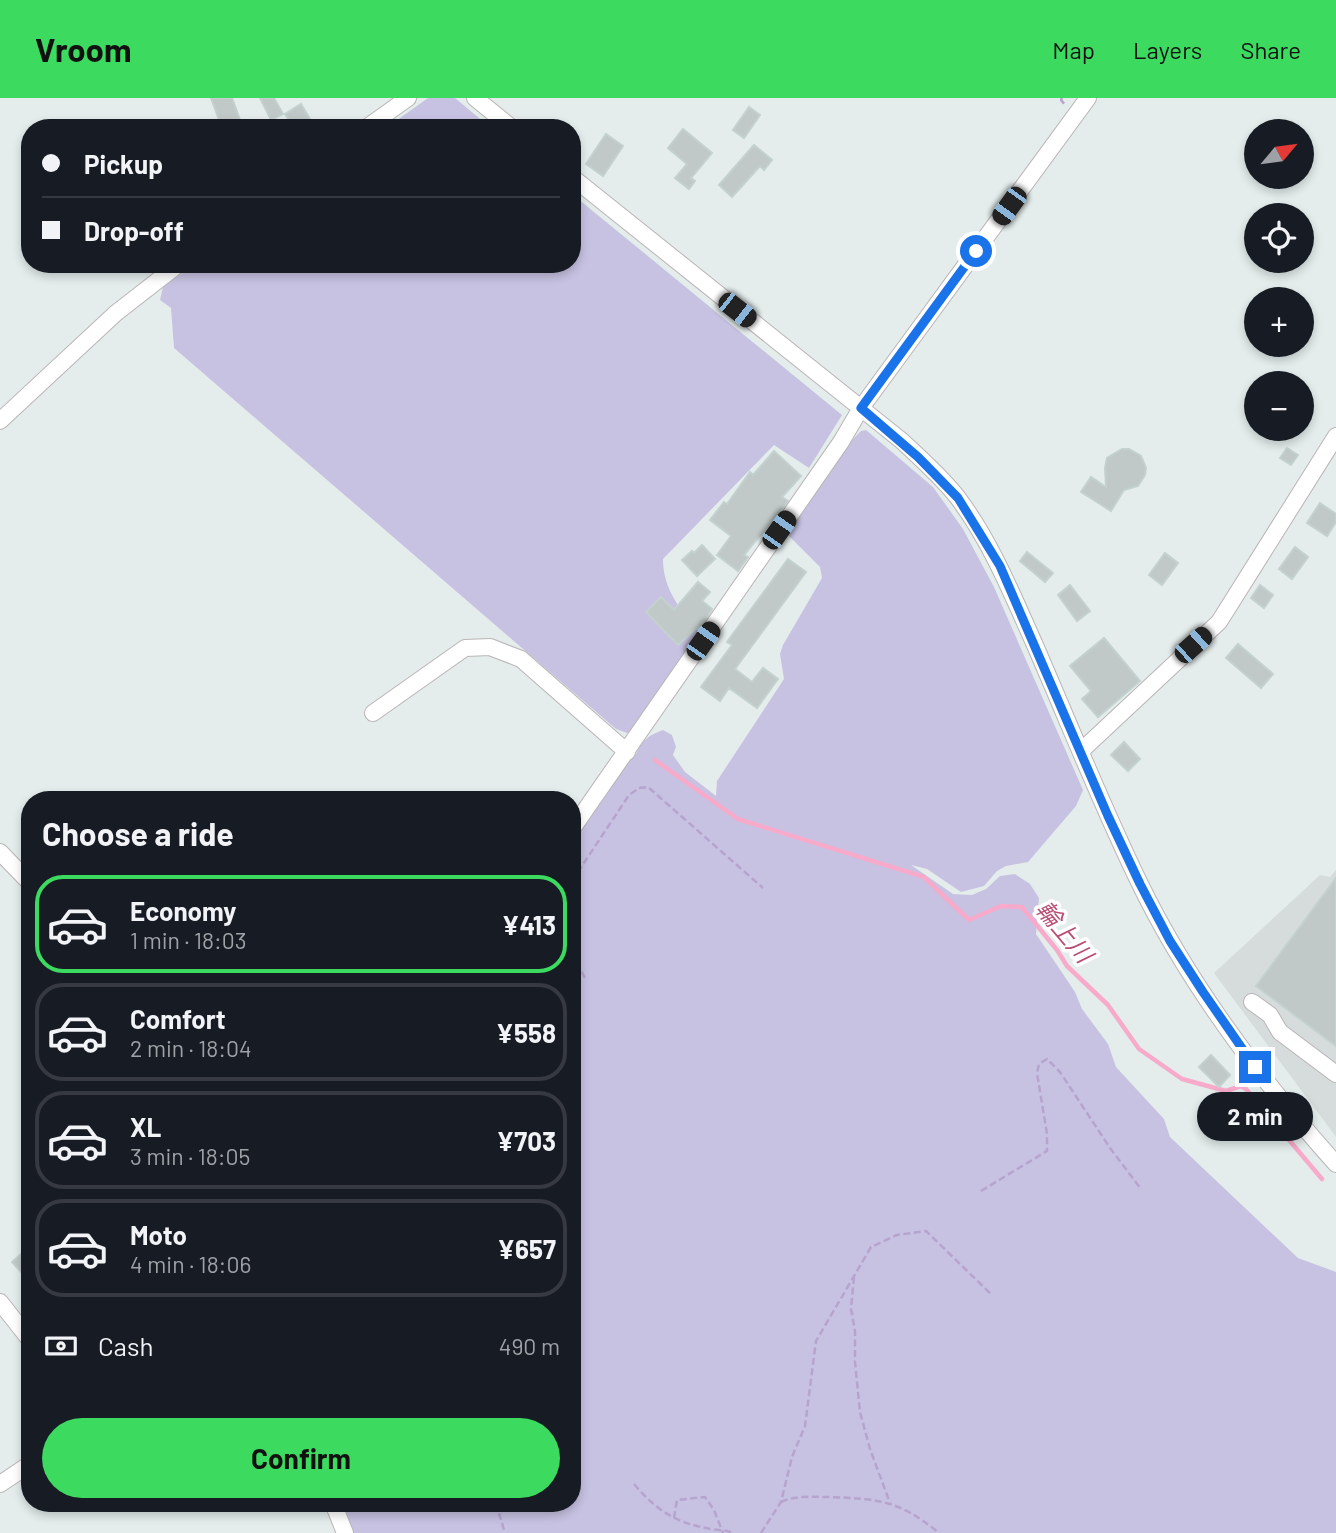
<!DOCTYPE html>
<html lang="en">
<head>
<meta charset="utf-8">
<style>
  body { margin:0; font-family:Barlow,"Noto Sans JP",sans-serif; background:#20242c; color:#f1f3f6; height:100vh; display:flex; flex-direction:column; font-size:26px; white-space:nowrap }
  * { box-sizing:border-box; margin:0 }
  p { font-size:23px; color:#9ea1a6 }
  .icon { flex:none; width:38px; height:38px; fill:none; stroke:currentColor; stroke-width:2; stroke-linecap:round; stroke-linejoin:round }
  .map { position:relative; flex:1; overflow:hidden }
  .sheet { position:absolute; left:21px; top:693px; width:560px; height:721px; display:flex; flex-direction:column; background:#171b24; border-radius:28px; box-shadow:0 4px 10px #0003 }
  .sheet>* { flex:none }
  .top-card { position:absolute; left:21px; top:21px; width:560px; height:154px; border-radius:28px; box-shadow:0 4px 10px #0003; display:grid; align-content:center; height:154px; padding:0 21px; background:#171b24 }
  .needle { width:46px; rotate:61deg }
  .buttons { position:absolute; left:1244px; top:21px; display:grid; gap:14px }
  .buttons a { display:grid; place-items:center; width:70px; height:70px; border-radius:50%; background:#171b24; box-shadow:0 4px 10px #0003; font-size:35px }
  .end { position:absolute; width:32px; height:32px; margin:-16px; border:9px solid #1a73e8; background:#fff; box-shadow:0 0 0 4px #fff }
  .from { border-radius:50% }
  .bubble { position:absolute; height:49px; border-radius:24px; background:#171b24; box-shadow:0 4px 10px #0003; font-size:23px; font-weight:700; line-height:49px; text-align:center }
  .car { position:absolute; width:21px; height:42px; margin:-21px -10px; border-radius:9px; box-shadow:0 0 5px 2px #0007; background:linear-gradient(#222 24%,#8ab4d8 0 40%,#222 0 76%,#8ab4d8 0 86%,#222 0) }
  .top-card b { display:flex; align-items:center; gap:24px; height:66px; font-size:26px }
  .top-card b+b { border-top:2px solid #363941 }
  .top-card i { width:18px; height:18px; background:#f1f3f6 }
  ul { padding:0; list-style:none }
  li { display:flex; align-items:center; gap:21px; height:98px; margin:0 14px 10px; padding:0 7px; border:4px solid #363941; border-radius:28px }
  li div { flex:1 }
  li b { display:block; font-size:26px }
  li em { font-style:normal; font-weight:700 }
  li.current { border-color:#3dda60 }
  li>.icon { width:63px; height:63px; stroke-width:1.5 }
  h2 { padding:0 21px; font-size:32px; line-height:84px }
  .pay { display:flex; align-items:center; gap:18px; height:77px; padding:0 21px; font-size:26px }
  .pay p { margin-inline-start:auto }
  .button { display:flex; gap:14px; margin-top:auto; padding:14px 21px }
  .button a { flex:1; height:80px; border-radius:42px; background:#3dda60; color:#111; font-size:28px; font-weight:700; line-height:80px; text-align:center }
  header { display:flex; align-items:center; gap:42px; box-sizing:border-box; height:98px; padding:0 35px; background:#3dda60; color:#111 }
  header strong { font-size:33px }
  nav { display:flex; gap:38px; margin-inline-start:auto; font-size:24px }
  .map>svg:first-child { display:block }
  .industrial { fill:#d6dcdb }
  .green { fill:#c7c2e2 }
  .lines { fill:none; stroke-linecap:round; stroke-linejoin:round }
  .stream { stroke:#f7aaca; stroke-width:4.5 }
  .building { fill:#c0c9c7; stroke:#c3d1cf; stroke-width:2 }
  .minor-casing { stroke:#bab4b5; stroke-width:18 }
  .path { stroke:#b6a4ce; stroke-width:2.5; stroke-dasharray:7 3.5; stroke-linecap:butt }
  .minor { stroke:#fff; stroke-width:16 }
  .route { stroke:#1a73e8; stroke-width:9 }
  .labels { text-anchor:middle; stroke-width:7; stroke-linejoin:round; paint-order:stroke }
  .water-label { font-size:24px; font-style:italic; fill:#b84e73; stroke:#fff }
</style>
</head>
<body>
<header>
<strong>Vroom</strong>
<nav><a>Map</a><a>Layers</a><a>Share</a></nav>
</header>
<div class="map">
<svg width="1336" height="1435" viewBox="0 0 1336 1435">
  <rect width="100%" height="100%" fill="#e4edec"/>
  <path class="industrial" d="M 1336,772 L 1336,1039 L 1214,875 L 1320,777 L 1330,779 Z"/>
  <path class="green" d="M 428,0 L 455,0 L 491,30 L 386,30 Z
    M 572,96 L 842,317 L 809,370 L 774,347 L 663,461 C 663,493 682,513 701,537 L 635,631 L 627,635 L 616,631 L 174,250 L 171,210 L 160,202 L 163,189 L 195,166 L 572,166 Z
    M 866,332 L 933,389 L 963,431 L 994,489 L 1083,692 L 1076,708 L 1028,764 L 1006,768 L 997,773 L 984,788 L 961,794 L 927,771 L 911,767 L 953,796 L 972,797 L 986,791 L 1000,778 L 1015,776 L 1030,786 L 1039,800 L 1036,836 L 1075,894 L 1082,911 L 1108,946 L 1116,969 L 1164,1021 L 1170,1039 L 1298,1160 L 1336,1174 L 1336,1435 L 352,1435 L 339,1405 L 572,1405 L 572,742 L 633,654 L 636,656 C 642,642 649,637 663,632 L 672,637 L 676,649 L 673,657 L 685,674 L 716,698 L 717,683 L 784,581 L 780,556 L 783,547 L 822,480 L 820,469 L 787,436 L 853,341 L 861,333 Z"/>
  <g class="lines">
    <path class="stream" d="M 655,662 L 738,721 L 924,779 L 969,822 L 1001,808 L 1022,809 L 1057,852 L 1067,868 L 1108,907 L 1139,951 L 1182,981 L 1226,993 L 1241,988 L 1246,991 L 1322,1081"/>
  </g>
  <path class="building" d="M 211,0 L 232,0 L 243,30 L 222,30 Z
    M 260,0 L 274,0 L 283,16 L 271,22 Z
    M 301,6 L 310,21 L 294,30 L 285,16 Z
    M 749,9 L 760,17 L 744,40 L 733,32 Z
    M 683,31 L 712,55 L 691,80 L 695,83 L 689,91 L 675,80 L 687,66 L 668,50 Z
    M 606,36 L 623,48 L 603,78 L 586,66 Z
    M 754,47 L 772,62 L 764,72 L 760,68 L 732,99 L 719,87 Z
    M 1287,350 L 1298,357 L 1291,367 L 1280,360 Z
    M 1122,351 L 1129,351 L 1141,358 L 1146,370 L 1145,377 L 1138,388 L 1124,392 L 1111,413 L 1081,394 L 1091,379 L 1106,389 L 1105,370 L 1107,360 Z
    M 774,353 L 801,378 L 782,399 L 788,403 L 744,457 L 748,459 L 738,473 L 717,457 L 731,438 L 710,422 L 724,404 L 727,406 L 750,374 L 753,377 Z
    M 1320,405 L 1336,416 L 1336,424 L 1327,438 L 1307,425 Z
    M 702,447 L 715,461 L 697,478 L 682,462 L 692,453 L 694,455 Z
    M 1295,449 L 1308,459 L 1292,481 L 1279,471 Z
    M 1027,454 L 1053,475 L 1045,484 L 1020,463 Z
    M 1165,455 L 1178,465 L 1162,487 L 1149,477 Z
    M 788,461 L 806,474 L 735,571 L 752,584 L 763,570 L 778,581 L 757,610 L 729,590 L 720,603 L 701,589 L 732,547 L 727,544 Z
    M 698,484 L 710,494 L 702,503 L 712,511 L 705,522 L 678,547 L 646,514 L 661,499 L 674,512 Z
    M 1070,487 L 1090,513 L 1077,523 L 1058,497 Z
    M 1260,487 L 1273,497 L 1264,510 L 1251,500 Z
    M 1104,540 L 1140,583 L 1098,619 L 1082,601 L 1091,593 L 1070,568 Z
    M 1238,546 L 1273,576 L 1261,590 L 1226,560 Z
    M 1124,644 L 1140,661 L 1128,673 L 1111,657 Z
    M 1336,780 L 1336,948 L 1256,888 Z
    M 1211,957 L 1230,977 L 1219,989 L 1199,969 Z
    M 30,1148 L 30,1184 L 12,1164 Z"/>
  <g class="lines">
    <defs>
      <path id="minor" d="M 475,0 L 512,30
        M 366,30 L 408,0
        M 572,79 L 902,343 C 921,361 942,379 958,400 C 991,444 1012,496 1034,545 C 1069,625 1101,706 1139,784 C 1189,887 1260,981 1336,1066
        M 0,323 L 116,215 L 179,166
        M 373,615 L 465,550 L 490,549 L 521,561 L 627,654
        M 1081,653 L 1219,524 L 1336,338
        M 572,731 L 841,344 L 861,310 L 1088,0
        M 0,754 L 30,785
        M 1252,904 L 1270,917 L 1280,934 L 1336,976
        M 0,1204 L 30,1242
        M 0,1386 L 30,1366
        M 333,1405 L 345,1435"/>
    </defs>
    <use href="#minor" class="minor-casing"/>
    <path class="path" d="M 1062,0 L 1061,2 L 1066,8
      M 572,783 L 629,697 L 639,690 L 648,689 L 763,790
      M 572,855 L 585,880
      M 981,1093 L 1047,1053 L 1047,1036 L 1037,975 L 1039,966 L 1047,961 L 1060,974 L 1110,1050 L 1141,1091
      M 854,1179 L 851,1211 L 855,1233 L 855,1264 L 860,1314 L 870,1351 L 890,1405
      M 634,1386 C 657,1413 676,1425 711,1431 C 719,1433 725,1431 733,1435
      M 781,1404 C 796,1397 813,1399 829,1399 C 879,1401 899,1402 939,1435
      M 496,1405 L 505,1435
      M 674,1420 L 677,1402 L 705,1399 L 714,1412 L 723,1435
      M 761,1435 L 781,1404 L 792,1359 L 805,1328 L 816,1243 L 871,1149 L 897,1137 L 926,1133 L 992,1197"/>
    <use href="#minor" class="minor"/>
  </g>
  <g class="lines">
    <path class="route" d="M 976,153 L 861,310 L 918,359 L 958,400 L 1000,468 L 1108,718 L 1140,786 L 1170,843 L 1203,894 L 1255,969"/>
  </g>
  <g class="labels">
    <g class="water-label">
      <text transform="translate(1064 834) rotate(50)" y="8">輪上川</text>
    </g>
  </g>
</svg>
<div class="buttons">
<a><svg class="needle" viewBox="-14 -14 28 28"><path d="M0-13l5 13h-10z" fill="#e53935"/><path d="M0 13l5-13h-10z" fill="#9ea1a6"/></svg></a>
<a><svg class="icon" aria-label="locate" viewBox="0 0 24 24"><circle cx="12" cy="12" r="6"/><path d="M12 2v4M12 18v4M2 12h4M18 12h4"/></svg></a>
<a>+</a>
<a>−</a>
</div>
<i class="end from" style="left:976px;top:153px"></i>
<i class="end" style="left:1255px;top:969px"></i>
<div class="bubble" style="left:1197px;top:994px;width:116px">2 min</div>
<i class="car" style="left:1009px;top:108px;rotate:216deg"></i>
<i class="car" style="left:737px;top:212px;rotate:128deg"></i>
<i class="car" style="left:779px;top:432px;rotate:35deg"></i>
<i class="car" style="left:703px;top:543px;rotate:35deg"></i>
<i class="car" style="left:1193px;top:547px;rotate:48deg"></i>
<div class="top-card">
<b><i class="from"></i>Pickup</b>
<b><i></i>Drop-off</b>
</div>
<section class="sheet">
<h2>Choose a ride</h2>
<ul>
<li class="current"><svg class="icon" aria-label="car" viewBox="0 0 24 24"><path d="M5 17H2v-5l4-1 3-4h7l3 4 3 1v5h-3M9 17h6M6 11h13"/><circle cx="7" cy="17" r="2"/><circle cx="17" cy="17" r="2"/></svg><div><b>Economy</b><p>1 min · 18:03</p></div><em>¥413</em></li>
<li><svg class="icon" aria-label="car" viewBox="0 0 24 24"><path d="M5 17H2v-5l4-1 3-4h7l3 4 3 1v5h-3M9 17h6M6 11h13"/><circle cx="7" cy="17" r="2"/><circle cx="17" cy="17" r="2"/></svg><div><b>Comfort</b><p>2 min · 18:04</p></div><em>¥558</em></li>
<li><svg class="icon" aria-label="car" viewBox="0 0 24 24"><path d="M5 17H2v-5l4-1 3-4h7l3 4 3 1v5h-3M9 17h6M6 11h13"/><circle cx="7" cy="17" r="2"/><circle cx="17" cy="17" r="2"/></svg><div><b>XL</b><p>3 min · 18:05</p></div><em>¥703</em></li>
<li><svg class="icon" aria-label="car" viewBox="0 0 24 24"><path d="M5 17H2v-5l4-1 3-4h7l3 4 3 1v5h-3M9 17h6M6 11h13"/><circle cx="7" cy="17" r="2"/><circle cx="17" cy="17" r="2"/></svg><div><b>Moto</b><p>4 min · 18:06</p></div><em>¥657</em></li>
</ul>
<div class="pay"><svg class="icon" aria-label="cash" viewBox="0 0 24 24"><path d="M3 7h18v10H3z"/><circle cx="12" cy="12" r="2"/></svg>Cash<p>490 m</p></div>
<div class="button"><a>Confirm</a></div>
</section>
</div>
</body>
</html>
